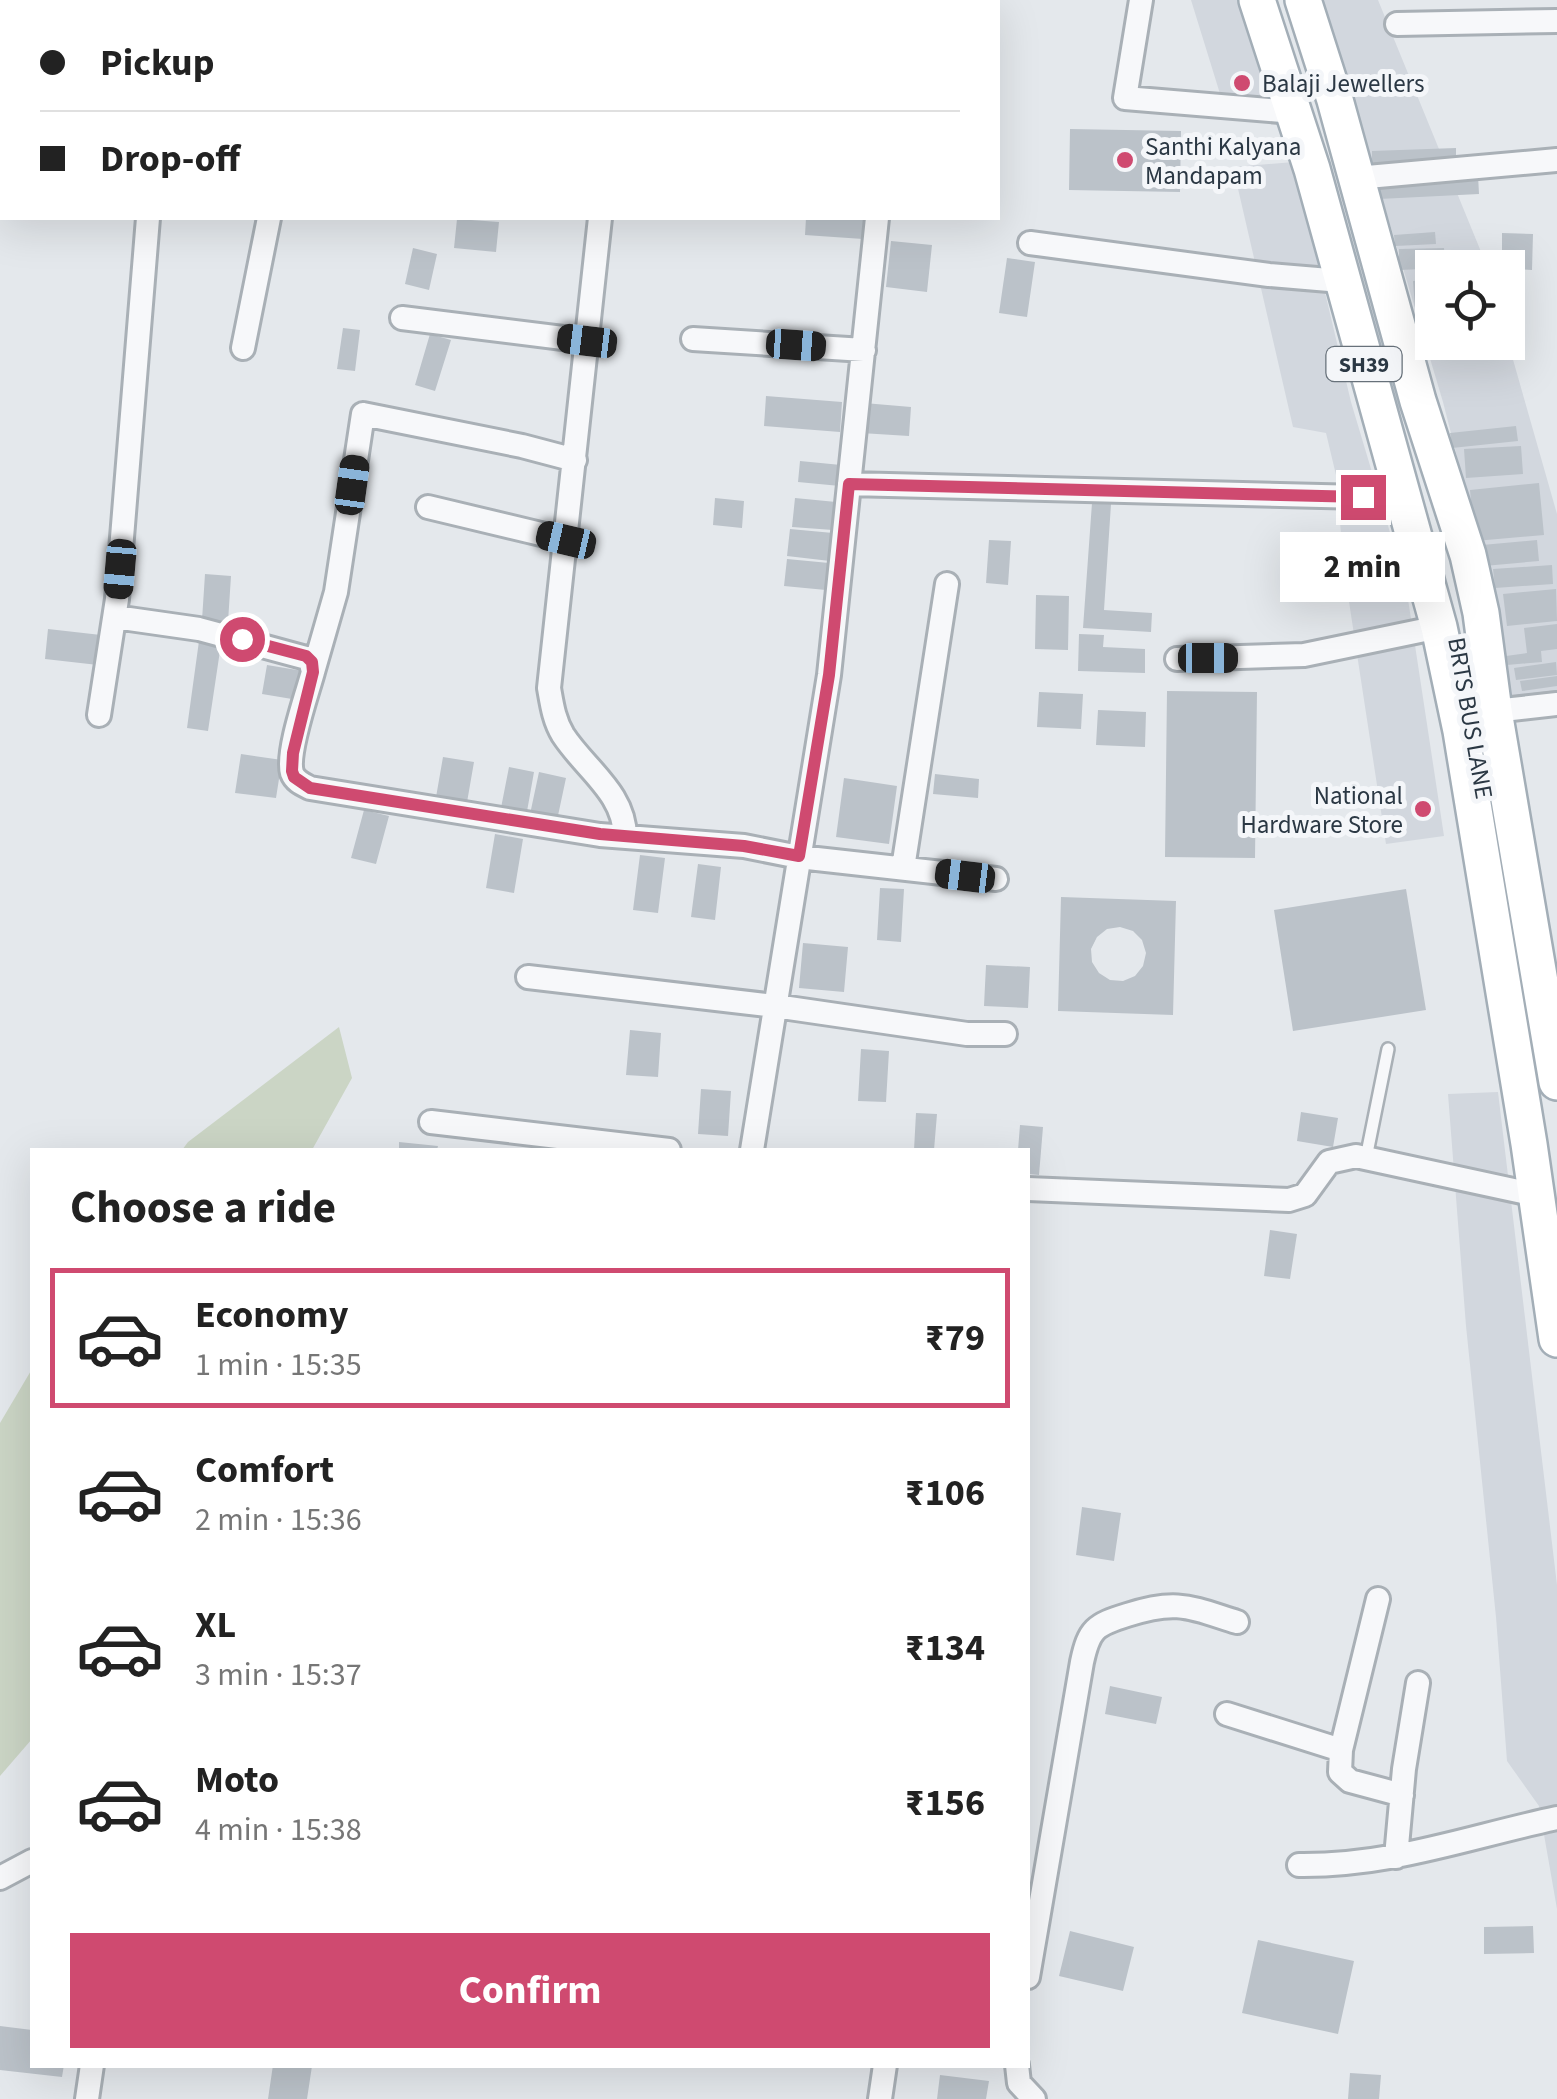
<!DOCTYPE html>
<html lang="en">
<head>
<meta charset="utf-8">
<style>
  body { margin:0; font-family:"Source Sans 3",sans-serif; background:#f6f6f6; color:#222; height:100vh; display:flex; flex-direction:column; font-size:38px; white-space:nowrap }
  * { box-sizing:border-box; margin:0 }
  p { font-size:32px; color:#767676 }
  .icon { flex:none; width:55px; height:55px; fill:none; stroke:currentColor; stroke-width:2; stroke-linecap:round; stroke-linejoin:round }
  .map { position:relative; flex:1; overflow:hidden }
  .drawer { position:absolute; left:30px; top:1148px; width:1000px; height:920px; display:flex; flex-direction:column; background:#fff; border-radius:0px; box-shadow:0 10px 40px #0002 }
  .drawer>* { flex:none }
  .guide { position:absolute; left:0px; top:0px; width:1000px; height:220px; box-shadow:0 10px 40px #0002; display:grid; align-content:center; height:220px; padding:0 40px; background:#fff }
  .controls { position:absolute; left:1415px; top:250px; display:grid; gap:20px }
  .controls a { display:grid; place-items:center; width:110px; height:110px; border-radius:0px; background:#fff; box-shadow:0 10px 40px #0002; font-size:50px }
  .end { position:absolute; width:45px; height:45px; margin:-22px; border:12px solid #cf4a70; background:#fff; box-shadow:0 0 0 5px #fff }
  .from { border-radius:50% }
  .bubble { position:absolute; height:70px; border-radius:0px; background:#fff; box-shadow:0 10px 40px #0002; font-size:32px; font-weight:700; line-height:70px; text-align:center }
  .car { position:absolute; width:30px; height:60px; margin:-30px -15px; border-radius:12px; box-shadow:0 0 8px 2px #0007; background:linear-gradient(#222 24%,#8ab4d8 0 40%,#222 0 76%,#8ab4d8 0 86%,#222 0) }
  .guide b { display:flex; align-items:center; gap:35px; height:95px; font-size:38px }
  .guide b+b { border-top:2px solid #e0e0e0 }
  .guide i { width:25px; height:25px; background:#222 }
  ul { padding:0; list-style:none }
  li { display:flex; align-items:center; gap:30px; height:140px; margin:0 20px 15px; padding:0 20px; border:5px solid transparent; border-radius:0px }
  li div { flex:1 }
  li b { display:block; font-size:38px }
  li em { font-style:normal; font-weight:700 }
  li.active { border-color:#cf4a70 }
  li>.icon { width:90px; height:90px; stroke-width:1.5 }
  h2 { padding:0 40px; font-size:45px; line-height:120px }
  .cta { display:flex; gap:20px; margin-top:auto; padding:20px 40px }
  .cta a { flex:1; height:115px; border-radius:0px; background:#cf4a70; color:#fff; font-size:40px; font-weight:700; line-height:115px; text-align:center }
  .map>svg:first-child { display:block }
  .built { fill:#d2d7de }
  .green { fill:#cbd5c5 }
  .building { fill:#bbc2c9; fill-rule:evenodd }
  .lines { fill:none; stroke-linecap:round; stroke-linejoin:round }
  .lane-casing { stroke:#a9b0b6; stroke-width:16 }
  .street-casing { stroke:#a9b0b6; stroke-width:28 }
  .secondary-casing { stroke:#a9b0b6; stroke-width:38 }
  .primary-casing { stroke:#a3aeb7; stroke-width:40 }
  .lane { stroke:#f7f8fa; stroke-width:11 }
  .street { stroke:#f7f8fa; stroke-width:22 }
  .secondary { stroke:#fff; stroke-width:32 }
  .primary { stroke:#fff; stroke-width:35 }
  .route { stroke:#cf4a70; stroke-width:12 }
  .poi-dot { fill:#cf4a70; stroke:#f4f6f9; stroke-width:4 }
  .labels { text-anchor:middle; stroke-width:10; stroke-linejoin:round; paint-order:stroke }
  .shield { fill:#f4f6f9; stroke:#67717a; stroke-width:2.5 }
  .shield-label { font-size:22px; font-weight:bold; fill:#2b3844 }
  .poi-label { font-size:25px; fill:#2b3844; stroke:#f4f6f9; text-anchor:start }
  .street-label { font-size:25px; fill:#2b3844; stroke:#f4f6f9 }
</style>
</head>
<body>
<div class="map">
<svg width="1557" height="2099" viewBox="0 0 1557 2099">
  <rect width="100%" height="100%" fill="#e4e8ec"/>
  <path class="built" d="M 1191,0 L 1237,0 L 1269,101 L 1221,97 Z
    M 1323,0 L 1378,0 L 1484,259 L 1486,267 L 1432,268 L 1432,342 L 1508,342 L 1557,514 L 1557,711 L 1515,714 L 1495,605 L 1443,402 Z
    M 1294,162 L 1351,402 L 1406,586 L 1444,836 L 1386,844 L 1344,569 L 1336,475 L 1326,433 L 1293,427 L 1233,167 Z
    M 1498,1092 L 1557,1585 L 1557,1909 L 1539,1806 L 1507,1761 L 1496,1617 L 1466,1326 L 1448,1094 Z"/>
  <path class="green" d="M 339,1027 L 352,1078 L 312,1150 L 182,1150 L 188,1142 Z
    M 32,1369 L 32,1739 L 0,1776 L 0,1423 Z"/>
  <path class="building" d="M 1070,129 L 1181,131 L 1180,192 L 1069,190 Z
    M 1456,148 L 1456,166 L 1372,169 L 1372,151 Z
    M 1478,175 L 1479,194 L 1379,199 L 1378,181 Z
    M 806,218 L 864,218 L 863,239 L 805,235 Z
    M 457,219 L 499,222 L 496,252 L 454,248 Z
    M 1435,232 L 1436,244 L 1395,246 L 1394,235 Z
    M 1502,233 L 1533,234 L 1532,270 L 1502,268 Z
    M 891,241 L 932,245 L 927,292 L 886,287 Z
    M 413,248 L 437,254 L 429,290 L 405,284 Z
    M 1444,248 L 1445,268 L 1399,270 L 1399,249 Z
    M 1007,258 L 1035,262 L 1027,317 L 999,313 Z
    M 1432,279 L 1432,332 L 1417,334 L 1413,281 Z
    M 343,328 L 360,330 L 355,371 L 337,369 Z
    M 430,334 L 451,340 L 435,391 L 415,385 Z
    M 766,396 L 842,402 L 840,432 L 764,426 Z
    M 864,403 L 911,407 L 909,436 L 861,433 Z
    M 1516,426 L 1518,441 L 1452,448 L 1450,433 Z
    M 1521,446 L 1523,474 L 1466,478 L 1464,449 Z
    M 800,461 L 841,465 L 840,486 L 798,482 Z
    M 1539,483 L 1544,535 L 1475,541 L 1470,490 Z
    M 715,498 L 744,501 L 742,528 L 713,525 Z
    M 795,498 L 836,502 L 833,530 L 792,527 Z
    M 1092,503 L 1111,504 L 1104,610 L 1152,613 L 1151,632 L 1083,628 Z
    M 790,529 L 833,533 L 830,561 L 787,556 Z
    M 989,540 L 1011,541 L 1008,585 L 986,583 Z
    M 1537,540 L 1539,561 L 1484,566 L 1482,545 Z
    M 787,559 L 829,563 L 826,590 L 784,586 Z
    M 1552,565 L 1553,584 L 1495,588 L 1493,569 Z
    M 205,574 L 231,576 L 228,622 L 202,620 Z
    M 1556,589 L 1557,621 L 1507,626 L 1503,594 Z
    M 1036,595 L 1069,596 L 1068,650 L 1035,649 Z
    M 1557,624 L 1557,649 L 1541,651 L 1542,662 L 1507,665 L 1506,656 L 1527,653 L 1524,628 Z
    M 48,629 L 101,635 L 98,665 L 45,659 Z
    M 1079,634 L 1104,635 L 1103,647 L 1145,649 L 1145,673 L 1078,671 Z
    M 199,641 L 221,644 L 208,731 L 187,728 Z
    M 1556,662 L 1557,675 L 1516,680 L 1514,668 Z
    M 267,665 L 303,671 L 298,700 L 262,694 Z
    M 1557,676 L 1557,686 L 1522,691 L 1520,681 Z
    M 1557,690 L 1557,700 L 1518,705 L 1516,695 Z
    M 1167,691 L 1257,692 L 1255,858 L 1165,857 Z
    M 1039,692 L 1083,694 L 1081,729 L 1037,727 Z
    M 1098,710 L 1146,712 L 1145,747 L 1096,745 Z
    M 241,754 L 282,760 L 276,798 L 235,793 Z
    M 443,757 L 474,762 L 466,808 L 435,803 Z
    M 509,767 L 534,772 L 526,817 L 500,813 Z
    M 539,772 L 566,778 L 556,825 L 529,819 Z
    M 935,774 L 979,779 L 978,798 L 933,794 Z
    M 844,778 L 897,786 L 889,844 L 836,837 Z
    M 364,810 L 389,816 L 376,864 L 351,858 Z
    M 495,834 L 523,839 L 514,893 L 486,888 Z
    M 640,855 L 665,858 L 658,913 L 633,910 Z
    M 698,864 L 721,867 L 715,920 L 691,917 Z
    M 880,888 L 904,889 L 901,942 L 877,940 Z
    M 1406,889 L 1426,1010 L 1293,1031 L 1274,910 Z
    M 1061,897 L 1176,901 L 1173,1015 L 1058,1011 ZM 1120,927 L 1133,931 L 1142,940 L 1146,953 L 1143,966 L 1135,976 L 1123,981 L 1110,980 L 1099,973 L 1092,962 L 1091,949 L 1097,937 L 1107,929 Z
    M 803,943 L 848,947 L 844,992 L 799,988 Z
    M 986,965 L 1030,967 L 1028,1008 L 984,1006 Z
    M 630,1030 L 661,1033 L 658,1077 L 626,1075 Z
    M 861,1049 L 889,1051 L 886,1102 L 858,1101 Z
    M 701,1089 L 731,1091 L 728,1136 L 698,1134 Z
    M 1301,1112 L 1338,1118 L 1333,1147 L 1297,1141 Z
    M 916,1113 L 937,1114 L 934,1150 L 914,1150 Z
    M 1020,1125 L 1043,1127 L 1039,1175 L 1028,1174 L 1028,1150 L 1018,1150 Z
    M 399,1142 L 438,1146 L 437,1150 L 399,1150 Z
    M 1270,1230 L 1297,1234 L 1290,1279 L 1264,1276 Z
    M 1082,1507 L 1121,1513 L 1114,1561 L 1076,1555 Z
    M 1110,1686 L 1162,1697 L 1156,1724 L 1105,1714 Z
    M 1533,1926 L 1534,1953 L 1484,1954 L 1484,1927 Z
    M 1070,1931 L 1134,1947 L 1123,1991 L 1059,1976 Z
    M 1258,1940 L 1354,1961 L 1338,2034 L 1242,2013 Z
    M 0,2026 L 32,2030 L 32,2065 L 64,2065 L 62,2077 L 0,2070 Z
    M 273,2065 L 312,2066 L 307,2099 L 268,2099 Z
    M 1350,2073 L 1381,2075 L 1379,2099 L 1348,2099 Z
    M 940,2075 L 989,2081 L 986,2099 L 937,2099 Z"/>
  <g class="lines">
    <defs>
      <path id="lane" d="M 1366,1158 L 1388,1049"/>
      <path id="street" d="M 1141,0 L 1125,98 L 1293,112
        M 898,2 L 898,0
        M 1397,24 L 1557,21
        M 1356,178 L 1557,160
        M 600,218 L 549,688 C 552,705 554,720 563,735 C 585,769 625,793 625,837
        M 1030,243 L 1269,275 L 1341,281
        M 402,318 L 587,341
        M 693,339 L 864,350
        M 243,348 L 269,218
        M 849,484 L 1403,498
        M 428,507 L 566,540
        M 115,617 L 199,629 L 310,659 L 313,672 C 307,694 286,753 292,773 C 295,781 302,784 310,788 L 600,835 L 744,846 L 799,857 L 996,879
        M 1177,659 L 1304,655 L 1439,627
        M 313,672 L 336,592 L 363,414 L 522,446 L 575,460
        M 1494,711 L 1557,704
        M 99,715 L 117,599 L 148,218
        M 903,868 L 947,584
        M 528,977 L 775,1006 L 967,1034 L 1005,1034
        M 431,1122 L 669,1150
        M 752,1150 L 829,675 L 877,218
        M 1028,1189 L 1289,1200 L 1305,1195 L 1329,1162 L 1356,1156 L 1536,1195
        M 1378,1599 L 1341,1750 L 1340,1772 L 1350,1781 L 1402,1795
        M 1227,1714 L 1341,1750
        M 1396,1857 L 1404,1769 L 1418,1683
        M 1299,1865 C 1392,1866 1468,1837 1557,1818
        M 0,1878 L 32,1861
        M 1028,1977 L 1082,1662 C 1089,1629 1095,1625 1127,1615 C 1177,1599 1189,1607 1237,1622
        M 1017,2065 L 1019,2083 L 1034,2099
        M 87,2099 L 92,2065
        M 880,2099 L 885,2065"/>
      <path id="secondary" d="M 424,2 L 431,0
        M 484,2 L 487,0
        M 0,173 L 2,171"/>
      <path id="primary" d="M 1257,0 L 1312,169 L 1439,627 L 1461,731 L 1529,1144 L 1557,1339
        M 1303,0 L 1335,100 L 1418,401 L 1468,555 L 1481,613 L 1494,711 L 1557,1082"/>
    </defs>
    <use href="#lane" class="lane-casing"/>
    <use href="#street" class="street-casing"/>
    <use href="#secondary" class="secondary-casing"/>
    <use href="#primary" class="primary-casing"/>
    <use href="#lane" class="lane"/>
    <use href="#street" class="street"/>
    <use href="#secondary" class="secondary"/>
    <use href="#primary" class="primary"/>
  </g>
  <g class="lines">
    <path class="route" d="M 242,639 L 306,656 L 312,662 L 313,672 L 293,753 L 292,771 L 294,777 L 310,788 L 600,834 L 744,846 L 799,856 L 829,675 L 849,484 L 1363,497"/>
  </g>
  <g class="poi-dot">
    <circle cx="1242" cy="83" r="10"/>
    <circle cx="1125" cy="160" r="10"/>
    <circle cx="1423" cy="809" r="10"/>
  </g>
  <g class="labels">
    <rect class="shield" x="1326.5" y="347" width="75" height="34" rx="8"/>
    <g class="shield-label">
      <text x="1364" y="372">SH39</text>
    </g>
    <g class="poi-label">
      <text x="1262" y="92">Balaji Jewellers</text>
      <text x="1145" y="155">Santhi Kalyana<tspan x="1145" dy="29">Mandapam</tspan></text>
      <text x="1403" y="804" text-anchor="end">National<tspan x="1403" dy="29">Hardware Store</tspan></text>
    </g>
    <g class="street-label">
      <text transform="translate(1471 718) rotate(80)" y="9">BRTS BUS LANE</text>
    </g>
  </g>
</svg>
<div class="controls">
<a><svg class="icon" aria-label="locate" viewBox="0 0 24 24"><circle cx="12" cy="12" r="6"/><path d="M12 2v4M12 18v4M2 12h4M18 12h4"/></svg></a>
</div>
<i class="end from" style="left:242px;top:639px"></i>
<i class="end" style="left:1363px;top:497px"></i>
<div class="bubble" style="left:1280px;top:532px;width:165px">2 min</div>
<i class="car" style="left:587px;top:341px;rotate:277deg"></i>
<i class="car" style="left:796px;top:345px;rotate:94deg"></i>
<i class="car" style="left:352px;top:485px;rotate:8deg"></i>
<i class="car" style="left:566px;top:540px;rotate:283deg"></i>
<i class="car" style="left:120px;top:569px;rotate:185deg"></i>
<i class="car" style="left:1208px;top:658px;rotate:90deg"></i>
<i class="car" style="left:965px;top:876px;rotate:277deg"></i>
<div class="guide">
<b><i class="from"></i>Pickup</b>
<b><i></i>Drop-off</b>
</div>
<section class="drawer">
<h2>Choose a ride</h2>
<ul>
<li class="active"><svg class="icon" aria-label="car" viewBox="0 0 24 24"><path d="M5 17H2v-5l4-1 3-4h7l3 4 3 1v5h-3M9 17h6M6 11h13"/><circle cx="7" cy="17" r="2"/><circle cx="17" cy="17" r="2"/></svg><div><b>Economy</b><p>1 min · 15:35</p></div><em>₹79</em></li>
<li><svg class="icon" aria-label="car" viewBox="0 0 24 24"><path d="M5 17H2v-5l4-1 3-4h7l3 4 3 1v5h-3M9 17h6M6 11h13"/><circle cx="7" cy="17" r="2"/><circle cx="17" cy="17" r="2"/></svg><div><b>Comfort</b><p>2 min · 15:36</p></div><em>₹106</em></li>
<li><svg class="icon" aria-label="car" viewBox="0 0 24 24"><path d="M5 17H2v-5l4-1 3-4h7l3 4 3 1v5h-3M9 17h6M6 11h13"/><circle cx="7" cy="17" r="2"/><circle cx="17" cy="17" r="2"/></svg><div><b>XL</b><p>3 min · 15:37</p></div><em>₹134</em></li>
<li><svg class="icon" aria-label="car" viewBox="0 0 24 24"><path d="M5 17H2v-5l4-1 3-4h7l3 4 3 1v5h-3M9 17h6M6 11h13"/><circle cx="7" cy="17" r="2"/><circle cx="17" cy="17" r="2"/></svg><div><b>Moto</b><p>4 min · 15:38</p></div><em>₹156</em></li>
</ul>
<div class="cta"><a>Confirm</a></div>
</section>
</div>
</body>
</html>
